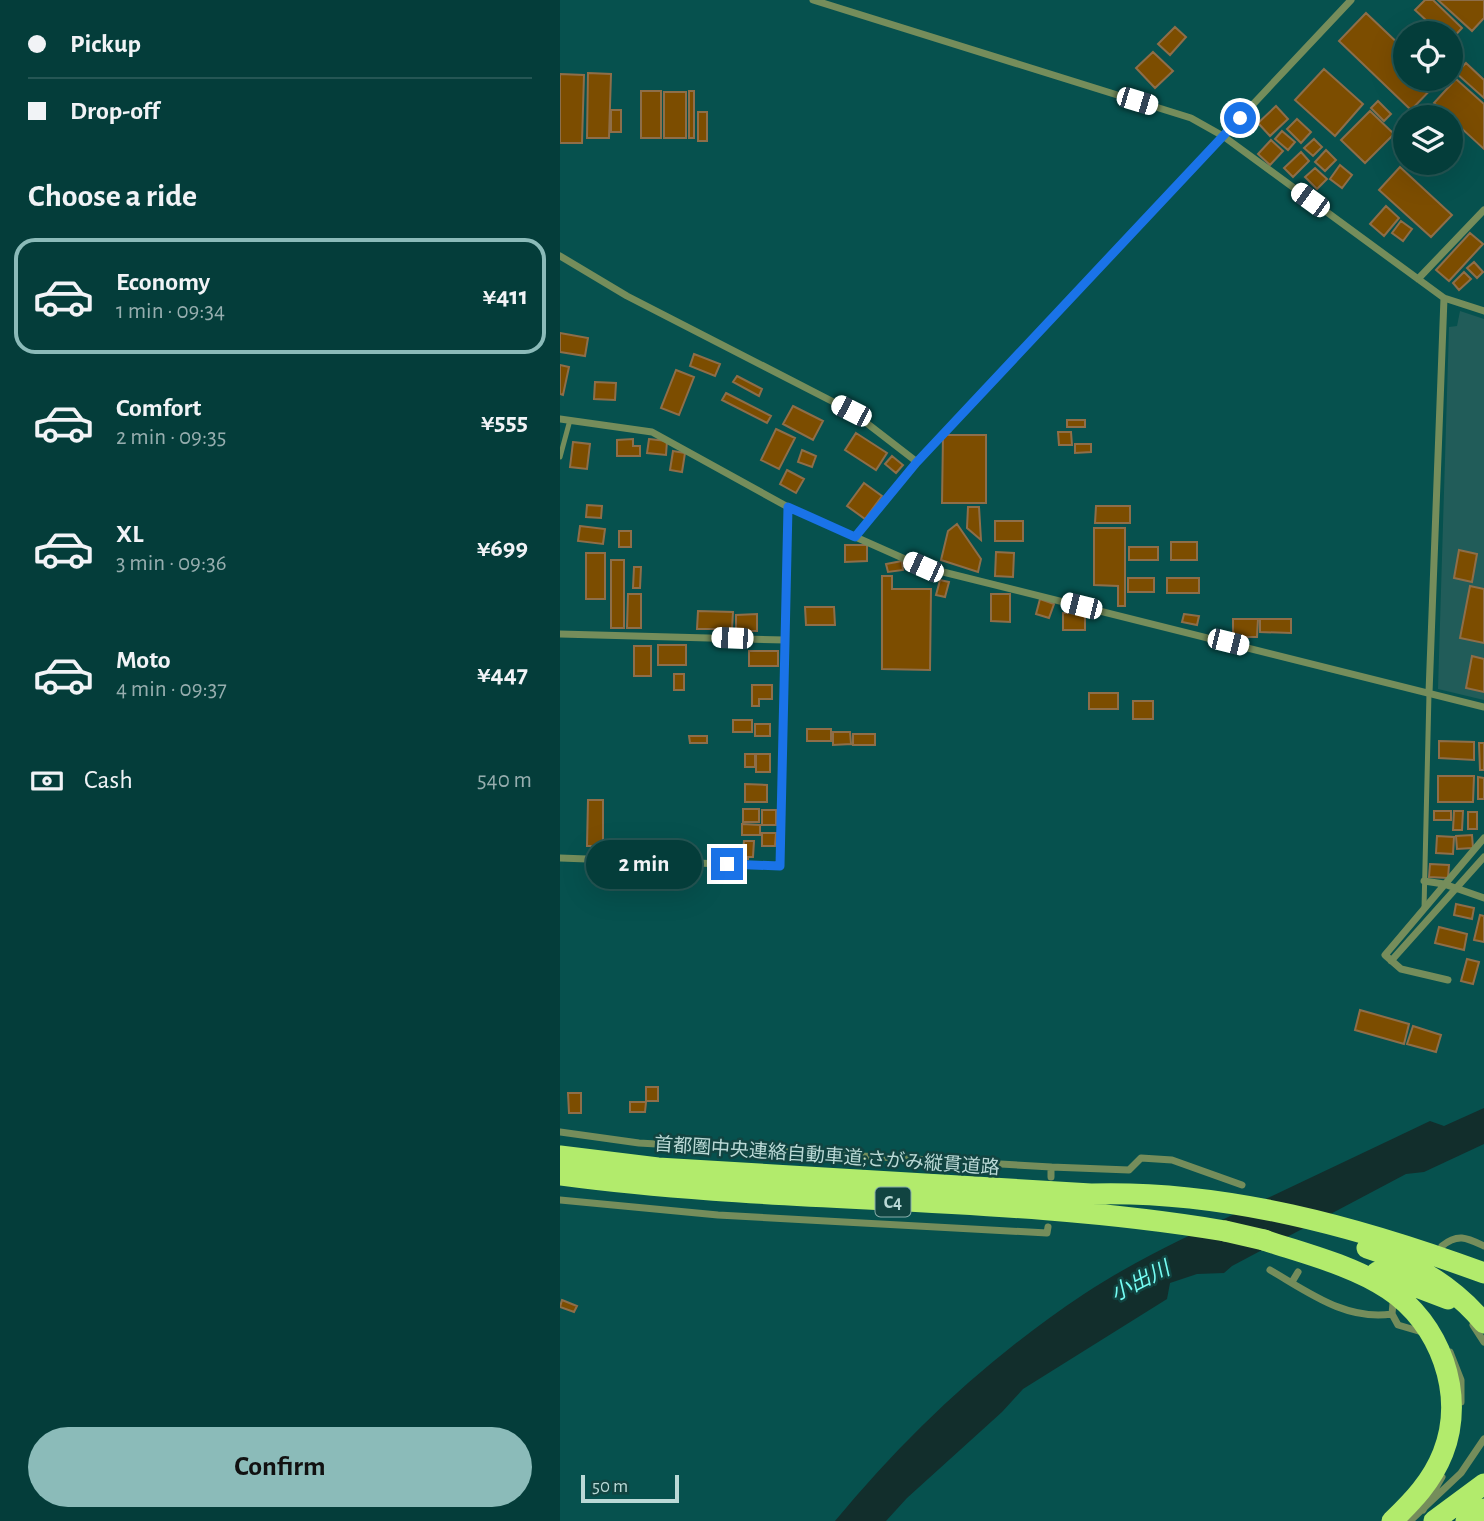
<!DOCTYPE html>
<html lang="en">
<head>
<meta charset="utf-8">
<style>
  body { margin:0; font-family:"Alegreya Sans","Noto Sans JP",sans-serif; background:#124845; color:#f1f3f6; height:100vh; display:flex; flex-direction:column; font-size:26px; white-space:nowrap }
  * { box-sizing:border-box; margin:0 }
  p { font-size:23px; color:#97aeaf }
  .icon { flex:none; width:38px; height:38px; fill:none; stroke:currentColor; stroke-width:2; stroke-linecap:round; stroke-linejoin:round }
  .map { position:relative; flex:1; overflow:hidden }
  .details { display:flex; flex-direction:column; background:#043d3a; width:560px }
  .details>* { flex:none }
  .banner { display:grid; align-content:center; height:154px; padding:0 28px; background:#043d3a }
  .fabs { position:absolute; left:833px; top:21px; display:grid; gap:14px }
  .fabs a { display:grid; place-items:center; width:70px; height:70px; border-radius:50%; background:#043d3a; box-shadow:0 7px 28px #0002,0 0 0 2px #255654; font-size:35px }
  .scale { position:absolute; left:21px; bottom:18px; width:98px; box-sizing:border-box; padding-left:7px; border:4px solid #bad9d6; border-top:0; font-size:19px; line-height:24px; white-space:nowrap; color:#bad9d6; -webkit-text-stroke:5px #114441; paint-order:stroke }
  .end { position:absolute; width:32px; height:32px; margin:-16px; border:9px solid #1a73e8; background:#fff; box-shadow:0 0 0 4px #fff }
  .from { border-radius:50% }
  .bubble { position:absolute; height:49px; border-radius:24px; background:#043d3a; box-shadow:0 7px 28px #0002,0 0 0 2px #255654; font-size:23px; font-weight:700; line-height:49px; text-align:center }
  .car { position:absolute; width:21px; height:42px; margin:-21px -10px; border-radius:9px; box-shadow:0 0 5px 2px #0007; background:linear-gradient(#fff 24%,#345 0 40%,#fff 0 76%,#345 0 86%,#fff 0) }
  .banner b { display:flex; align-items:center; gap:24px; height:66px; font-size:26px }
  .banner b+b { border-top:2px solid #255654 }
  .banner i { width:18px; height:18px; background:#f1f3f6 }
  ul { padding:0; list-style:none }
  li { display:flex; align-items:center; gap:21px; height:116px; margin:0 14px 10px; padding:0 14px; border:4px solid transparent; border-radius:21px }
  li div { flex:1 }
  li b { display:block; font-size:26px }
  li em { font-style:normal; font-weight:700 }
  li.selected { border-color:#8bbbb9 }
  li>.icon { width:63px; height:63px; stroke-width:1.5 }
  h2 { padding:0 28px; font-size:32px; line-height:84px }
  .pay { display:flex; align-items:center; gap:18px; height:77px; padding:0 28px; font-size:26px }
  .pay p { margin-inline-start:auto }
  .cta { display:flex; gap:14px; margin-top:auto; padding:14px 28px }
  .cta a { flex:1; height:80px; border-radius:42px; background:#8bbbb9; color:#111; font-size:28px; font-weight:700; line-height:80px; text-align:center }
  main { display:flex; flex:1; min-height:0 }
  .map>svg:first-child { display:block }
  .built { fill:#215c59 }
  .water { fill:#122e2c }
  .building { fill:#7c4d00; stroke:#8e6e49; stroke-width:2 }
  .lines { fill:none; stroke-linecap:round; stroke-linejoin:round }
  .lane { stroke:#758d5b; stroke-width:5 }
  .street { stroke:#758d5b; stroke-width:7 }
  .highway { stroke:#b2eb6c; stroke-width:21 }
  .highway-bridge { stroke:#b2eb6c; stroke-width:21 }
  .route { stroke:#1a73e8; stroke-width:9 }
  .labels { text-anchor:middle; stroke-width:5; stroke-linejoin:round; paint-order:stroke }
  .shield { fill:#114441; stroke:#87aca9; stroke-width:2 }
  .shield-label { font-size:18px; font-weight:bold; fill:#bad9d6 }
  .street-label { font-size:19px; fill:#bad9d6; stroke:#114441 }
  .water-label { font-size:21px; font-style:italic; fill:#76fdf4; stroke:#114441 }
</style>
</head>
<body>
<main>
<section class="details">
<div class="banner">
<b><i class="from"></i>Pickup</b>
<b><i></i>Drop-off</b>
</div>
<h2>Choose a ride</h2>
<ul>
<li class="selected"><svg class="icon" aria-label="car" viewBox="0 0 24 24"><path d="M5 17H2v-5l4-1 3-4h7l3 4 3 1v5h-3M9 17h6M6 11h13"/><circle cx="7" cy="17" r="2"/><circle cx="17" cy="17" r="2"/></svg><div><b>Economy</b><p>1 min · 09:34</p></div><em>¥411</em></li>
<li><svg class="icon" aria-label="car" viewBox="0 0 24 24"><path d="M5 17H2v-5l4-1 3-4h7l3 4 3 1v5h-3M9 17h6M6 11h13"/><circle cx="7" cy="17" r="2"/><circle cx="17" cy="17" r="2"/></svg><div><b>Comfort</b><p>2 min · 09:35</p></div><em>¥555</em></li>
<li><svg class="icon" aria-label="car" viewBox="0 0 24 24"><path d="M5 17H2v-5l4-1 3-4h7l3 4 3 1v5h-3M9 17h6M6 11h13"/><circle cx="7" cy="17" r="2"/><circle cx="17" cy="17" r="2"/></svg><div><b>XL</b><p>3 min · 09:36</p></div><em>¥699</em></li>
<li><svg class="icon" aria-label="car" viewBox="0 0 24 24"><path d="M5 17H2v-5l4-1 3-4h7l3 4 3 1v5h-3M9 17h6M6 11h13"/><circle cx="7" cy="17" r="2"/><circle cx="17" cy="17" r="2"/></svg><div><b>Moto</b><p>4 min · 09:37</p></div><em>¥447</em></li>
</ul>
<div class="pay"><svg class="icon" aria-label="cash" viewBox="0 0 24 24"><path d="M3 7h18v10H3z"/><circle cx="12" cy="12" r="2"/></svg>Cash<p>540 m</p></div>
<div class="cta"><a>Confirm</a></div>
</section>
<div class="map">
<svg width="924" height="1521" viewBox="0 0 924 1521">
  <rect width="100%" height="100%" fill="#06514e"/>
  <path class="built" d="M 900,311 L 924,319 L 924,700 L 878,689 L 889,327 L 897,326 Z"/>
  <path class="water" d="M 924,1108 L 924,1144 L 864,1172 L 846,1174 L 672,1266 L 664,1273 L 637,1274 L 610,1283 L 607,1299 L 463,1389 L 442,1412 L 347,1498 L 326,1521 L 275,1521 C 347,1434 429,1357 524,1294 C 574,1261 630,1235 683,1210 C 745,1180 808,1151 870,1121 L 884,1126 Z"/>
  <path class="building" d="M 865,0 L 873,0 L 902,28 L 891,40 L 891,33 L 880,33 L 855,10 Z
    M 878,0 L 924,0 L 924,18 L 912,31 Z
    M 806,13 L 845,50 L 845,79 L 876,79 L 879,81 L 851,110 L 779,41 Z
    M 615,27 L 626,37 L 610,55 L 598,44 Z
    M 593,52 L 613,71 L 595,88 L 576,68 Z
    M 906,63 L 924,80 L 924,98 L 896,73 Z
    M 764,69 L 803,104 L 775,136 L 735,100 Z
    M 28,73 L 51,74 L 49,138 L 27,138 Z
    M 0,74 L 24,75 L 22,143 L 0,143 Z
    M 896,79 L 924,104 L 924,149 L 874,103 Z
    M 81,91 L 101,91 L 101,138 L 81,138 Z
    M 129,91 L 134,91 L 134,138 L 129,138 Z
    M 104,92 L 126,92 L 126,138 L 104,138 Z
    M 818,101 L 831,114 L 824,121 L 811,108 Z
    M 716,106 L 728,119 L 710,136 L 698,123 Z
    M 51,110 L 61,110 L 61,132 L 51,132 Z
    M 810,111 L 834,134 L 805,163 L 781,140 Z
    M 138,112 L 147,112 L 147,141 L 138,141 Z
    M 737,119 L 751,132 L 741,143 L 727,129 Z
    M 722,131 L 735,142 L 728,150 L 715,139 Z
    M 754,139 L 762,147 L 753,156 L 744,148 Z
    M 711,140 L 723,151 L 710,165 L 698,154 Z
    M 766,150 L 776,160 L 765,171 L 755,162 Z
    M 741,152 L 749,161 L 733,177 L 724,168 Z
    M 780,165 L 792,175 L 782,188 L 770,179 Z
    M 840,167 L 892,215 L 871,237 L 819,190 Z
    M 755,168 L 767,179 L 757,189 L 745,177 Z
    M 826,206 L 839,218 L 824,236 L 810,224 Z
    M 841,221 L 852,229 L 843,241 L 832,233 Z
    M 910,233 L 923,244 L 889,281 L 876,270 Z
    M 914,262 L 923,272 L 917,278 L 907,268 Z
    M 904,272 L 911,279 L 899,290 L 893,283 Z
    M 0,333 L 28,338 L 25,356 L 0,352 Z
    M 134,354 L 160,364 L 155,376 L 130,366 Z
    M 0,365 L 9,367 L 3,395 L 0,394 Z
    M 116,370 L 134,377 L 119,415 L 101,408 Z
    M 177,376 L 202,389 L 199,396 L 173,382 Z
    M 35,382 L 56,383 L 55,400 L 34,399 Z
    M 166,393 L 211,416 L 207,423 L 162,400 Z
    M 233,406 L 263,421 L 253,440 L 223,424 Z
    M 507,420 L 525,420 L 525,427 L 507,427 Z
    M 216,429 L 235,438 L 219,469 L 201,460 Z
    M 498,432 L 511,432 L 512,445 L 499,445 Z
    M 296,433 L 327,453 L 316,470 L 285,450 Z
    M 383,435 L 426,435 L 426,503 L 382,503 Z
    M 73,439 L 73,446 L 80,446 L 80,456 L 57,456 L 57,440 Z
    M 89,439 L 107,441 L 106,455 L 87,453 Z
    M 13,442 L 30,444 L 27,469 L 10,467 Z
    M 515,444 L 531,444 L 531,452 L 515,453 Z
    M 242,450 L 256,456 L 252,467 L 238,462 Z
    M 113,451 L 125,453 L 122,472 L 110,470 Z
    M 332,456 L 343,465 L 336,473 L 325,464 Z
    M 227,470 L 244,479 L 236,493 L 220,484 Z
    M 304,483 L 322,496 L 305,519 L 287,506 Z
    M 27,505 L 42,506 L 41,518 L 26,517 Z
    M 536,506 L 570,506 L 570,523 L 535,523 Z
    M 408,507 L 419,507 L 421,540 L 407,528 Z
    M 435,521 L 463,521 L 463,541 L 435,541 Z
    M 397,524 L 421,559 L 418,572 L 381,560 L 388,531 Z
    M 20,526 L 45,529 L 43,544 L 18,541 Z
    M 534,528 L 565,528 L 565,606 L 558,606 L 558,586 L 534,585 Z
    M 59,531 L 71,531 L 71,547 L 59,547 Z
    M 611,542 L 637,542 L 637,560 L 611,560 Z
    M 285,545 L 307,545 L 307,561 L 285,562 Z
    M 569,547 L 598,547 L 598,560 L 569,560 Z
    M 899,550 L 917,554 L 912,582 L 894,578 Z
    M 436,552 L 454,553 L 453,577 L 435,576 Z
    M 26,553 L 45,553 L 45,599 L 26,599 Z
    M 51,560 L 64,560 L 64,628 L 51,628 Z
    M 342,561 L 343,570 L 328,572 L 326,564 Z
    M 74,567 L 81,567 L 80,588 L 73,588 Z
    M 322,576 L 332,576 L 332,589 L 371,589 L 370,670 L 322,669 Z
    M 568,578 L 594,578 L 594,592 L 568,592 Z
    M 607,578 L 639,578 L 639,593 L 607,593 Z
    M 380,580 L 389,582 L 385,597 L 376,595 Z
    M 910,586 L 924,589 L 924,643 L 900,638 Z
    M 68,594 L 81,594 L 81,628 L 67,628 Z
    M 431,594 L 450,594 L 450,622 L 431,621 Z
    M 480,599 L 494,604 L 489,618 L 476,614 Z
    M 245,607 L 274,607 L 275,625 L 246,625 Z
    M 138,611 L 173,612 L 172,629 L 137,629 Z
    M 503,613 L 525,613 L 525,630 L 503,630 Z
    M 197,614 L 197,631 L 176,631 L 176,615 Z
    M 624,614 L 639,616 L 637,625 L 622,622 Z
    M 673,619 L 698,619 L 697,637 L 673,637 Z
    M 700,619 L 731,619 L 731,633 L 700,632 Z
    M 98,645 L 126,645 L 126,665 L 98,665 Z
    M 74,646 L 91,646 L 91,676 L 74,676 Z
    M 189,651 L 218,651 L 218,666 L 189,666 Z
    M 912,656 L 924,659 L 924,692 L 906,688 Z
    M 114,674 L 124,674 L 124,690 L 114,690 Z
    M 192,685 L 212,685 L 212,699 L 199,699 L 199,706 L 192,706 Z
    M 529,693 L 558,693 L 558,709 L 529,709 Z
    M 573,701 L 593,701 L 593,719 L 573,719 Z
    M 173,720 L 192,720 L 192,732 L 173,732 Z
    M 195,724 L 210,724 L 210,736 L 195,736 Z
    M 247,729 L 271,729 L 271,741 L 247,741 Z
    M 273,732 L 290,732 L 291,744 L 273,745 Z
    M 293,734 L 315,734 L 315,745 L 293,745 Z
    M 129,736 L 147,736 L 147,743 L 130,743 Z
    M 879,741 L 914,742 L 914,760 L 879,758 Z
    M 919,743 L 924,743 L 924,770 L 920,770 Z
    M 185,754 L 195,754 L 195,767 L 185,767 Z
    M 196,754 L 210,754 L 210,772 L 196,772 Z
    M 878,776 L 914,776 L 913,802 L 878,802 Z
    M 918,777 L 924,778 L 924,799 L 918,799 Z
    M 185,784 L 207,785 L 207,802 L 185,802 Z
    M 28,800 L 43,800 L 43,846 L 27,846 Z
    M 183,809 L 199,809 L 199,822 L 183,822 Z
    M 202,810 L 216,810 L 216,825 L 202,825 Z
    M 874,811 L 891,811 L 891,820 L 874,820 Z
    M 894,811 L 903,811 L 902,830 L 893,830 Z
    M 908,812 L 917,812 L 917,829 L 908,829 Z
    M 182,824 L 200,825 L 200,835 L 182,835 Z
    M 202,833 L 216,833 L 215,846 L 202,846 Z
    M 912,835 L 913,848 L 897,849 L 896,836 Z
    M 877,836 L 894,837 L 893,854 L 876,853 Z
    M 184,841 L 194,841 L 193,857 L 188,857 L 188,859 L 182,859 Z
    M 870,864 L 889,865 L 888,878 L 869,877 Z
    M 896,904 L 914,908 L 912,919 L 894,915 Z
    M 920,915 L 924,916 L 924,942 L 914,940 Z
    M 879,927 L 907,934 L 904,950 L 875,943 Z
    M 907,959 L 919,962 L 913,984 L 901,981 Z
    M 800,1010 L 849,1024 L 844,1044 L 795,1030 Z
    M 853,1026 L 881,1035 L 876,1052 L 847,1044 Z
    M 86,1087 L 98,1087 L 98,1101 L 86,1101 Z
    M 8,1093 L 21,1093 L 21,1113 L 9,1113 Z
    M 70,1102 L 86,1102 L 85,1112 L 70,1112 Z
    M 2,1300 L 17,1306 L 14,1312 L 0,1307 Z"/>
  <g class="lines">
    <path class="lane" d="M 0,457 L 10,420
      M 864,909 L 869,693"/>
    <path class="street" d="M 253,0 L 631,118 L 663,136 L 884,298 L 924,311
      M 0,256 L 67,296 L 291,411 L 357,462
      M 858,279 L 924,210
      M 0,419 L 92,432 L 228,507 L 363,567 L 924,707
      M 295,537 L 357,462 L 791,0
      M 0,634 L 225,640
      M 869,693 L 884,298
      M 0,858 L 220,866 L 228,507
      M 864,881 L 884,884 L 924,898
      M 831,961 L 924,857
      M 888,980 L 841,969 L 825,955 L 924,838
      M 0,1132 L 79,1143 L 491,1167 L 491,1177
      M 491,1167 L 569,1170 L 581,1158 L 612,1160 L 682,1185
      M 0,1200 L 158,1215 L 487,1233 L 488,1227
      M 882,1246 C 898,1233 907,1238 924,1246
      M 710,1270 C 748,1292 786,1321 832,1314
      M 732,1282 L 738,1272
      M 833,1303 L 832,1314 L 838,1325 L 862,1332
      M 913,1325 L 924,1342
      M 890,1352 L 901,1380 L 901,1402
      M 863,1510 L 882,1477
      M 850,1521 L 901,1473 L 924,1439"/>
    <path class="highway" d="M 665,1231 L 704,1240
      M 874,1521 L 924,1484
      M 906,1521 L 924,1509"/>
    <path class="highway-bridge" d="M 0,1156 L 98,1168 L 531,1194 C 665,1190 799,1227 924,1273
      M 0,1175 C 221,1205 446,1194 665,1231
      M 704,1240 C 745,1254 792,1265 828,1289 C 880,1323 906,1394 883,1453 C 872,1481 853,1501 832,1521
      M 807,1248 C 853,1262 893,1286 924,1323
      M 817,1272 L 888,1299"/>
  </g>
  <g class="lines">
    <path class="route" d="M 167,864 L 220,866 L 228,507 L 295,537 L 356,463 L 680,118"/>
  </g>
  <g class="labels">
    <rect class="shield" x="315.5" y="1187.5" width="35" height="29" rx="5"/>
    <g class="shield-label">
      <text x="333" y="1208">C4</text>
    </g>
    <g class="street-label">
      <text transform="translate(267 1155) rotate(4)" y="7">首都圏中央連絡自動車道;さがみ縦貫道路</text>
    </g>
    <g class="water-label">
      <text transform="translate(580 1281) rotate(-27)" y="7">小出川</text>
    </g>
  </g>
</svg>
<div class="fabs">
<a><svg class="icon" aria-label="locate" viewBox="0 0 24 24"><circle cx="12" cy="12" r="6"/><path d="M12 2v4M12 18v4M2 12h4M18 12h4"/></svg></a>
<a><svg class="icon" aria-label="layers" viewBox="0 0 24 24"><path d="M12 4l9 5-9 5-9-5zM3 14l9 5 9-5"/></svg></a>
</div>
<div class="scale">50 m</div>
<i class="end from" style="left:680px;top:118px"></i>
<i class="end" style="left:167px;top:864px"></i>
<div class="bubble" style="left:26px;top:840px;width:116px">2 min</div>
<i class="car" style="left:577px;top:101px;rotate:107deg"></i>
<i class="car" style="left:750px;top:200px;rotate:306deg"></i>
<i class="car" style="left:291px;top:411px;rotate:297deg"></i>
<i class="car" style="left:363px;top:567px;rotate:294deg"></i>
<i class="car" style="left:521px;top:606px;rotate:284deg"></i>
<i class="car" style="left:172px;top:638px;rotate:272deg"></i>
<i class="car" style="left:668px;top:642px;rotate:104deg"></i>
</div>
</main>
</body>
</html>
